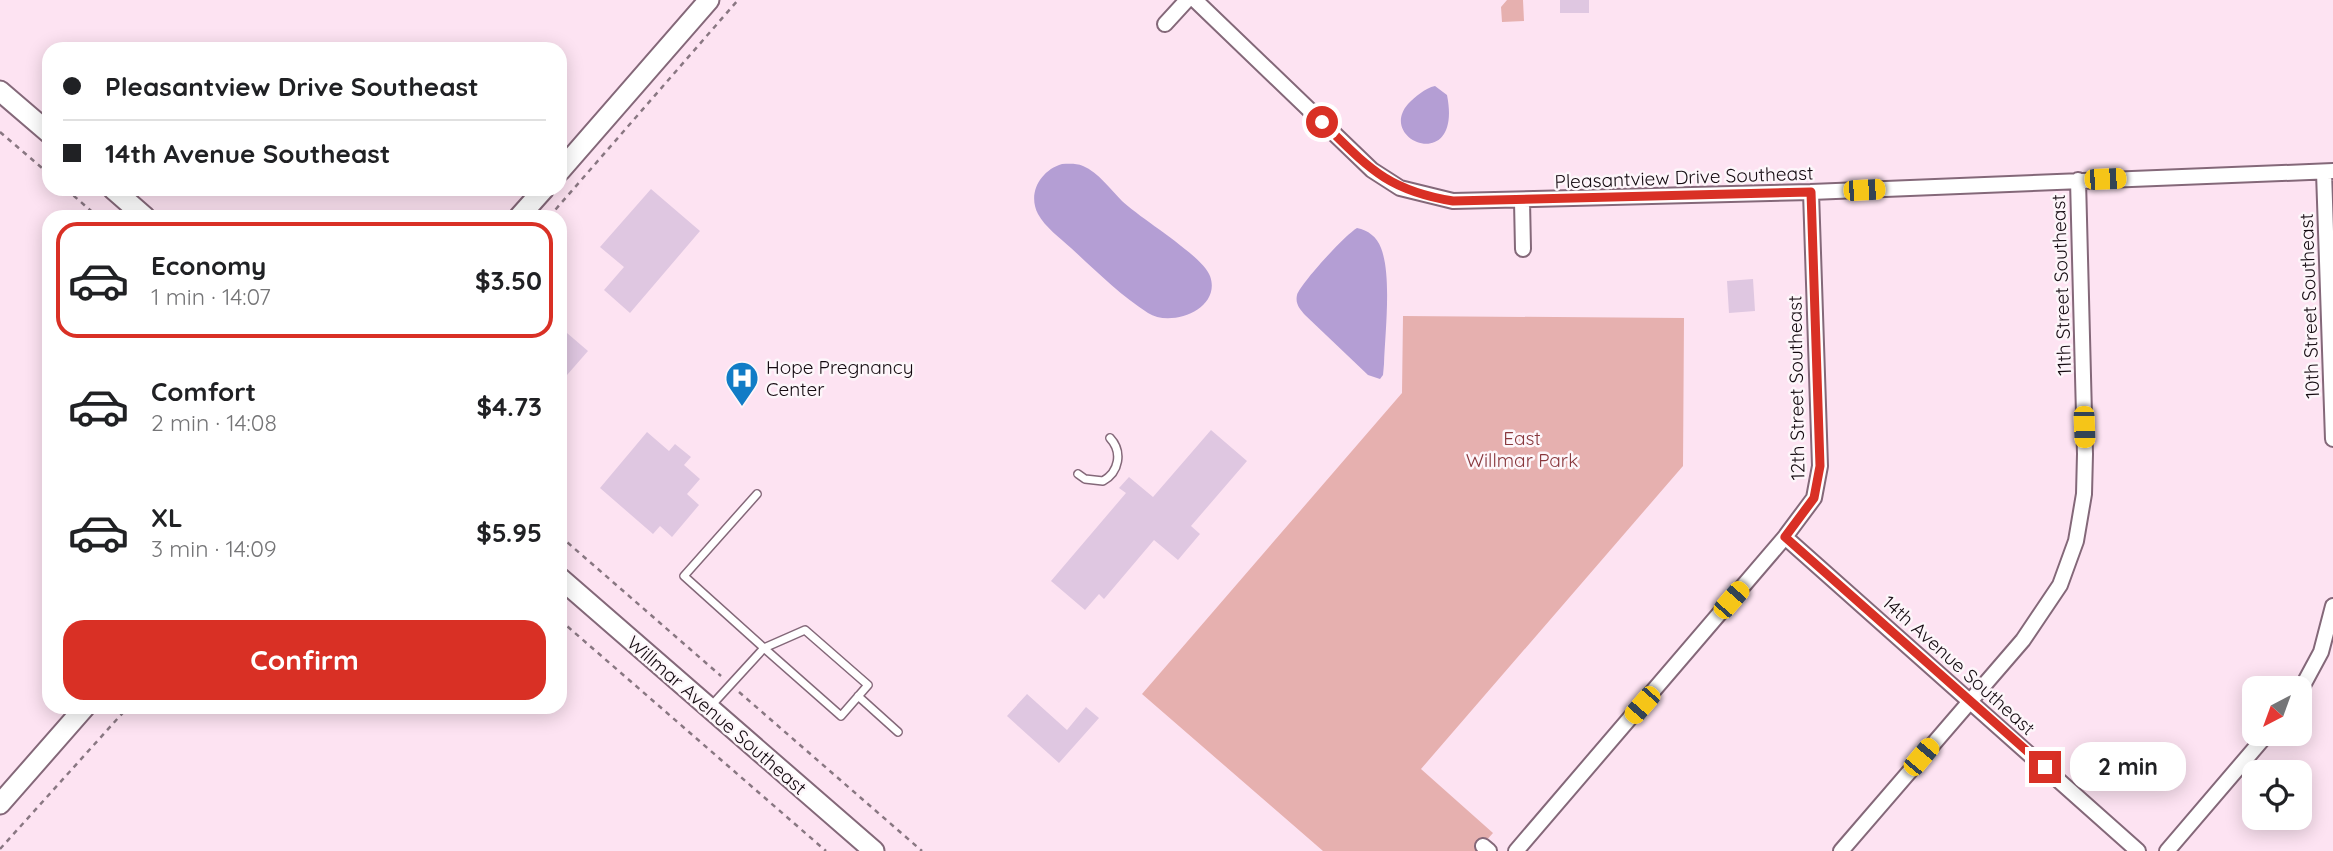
<!DOCTYPE html>
<html lang="en">
<head>
<meta charset="utf-8">
<style>
  body { margin:0; font-family:Quicksand,sans-serif; background:#f6f6f6; color:#202124; height:100vh; display:flex; flex-direction:column; font-size:26px; white-space:nowrap }
  * { box-sizing:border-box; margin:0 }
  p { font-size:23px; color:#757577 }
  .icon { flex:none; width:38px; height:38px; fill:none; stroke:currentColor; stroke-width:2; stroke-linecap:round; stroke-linejoin:round }
  .map { position:relative; flex:1; overflow:hidden }
  .drawer { position:absolute; left:42px; top:210px; width:525px; height:504px; display:flex; flex-direction:column; background:#fff; border-radius:21px; box-shadow:0 4px 18px #0003 }
  .drawer>* { flex:none }
  .banner { position:absolute; left:42px; top:42px; width:525px; height:154px; border-radius:21px; box-shadow:0 4px 18px #0003; display:grid; align-content:center; height:154px; padding:0 21px; background:#fff }
  .needle { width:46px; rotate:221deg }
  .tools { position:absolute; left:2242px; top:676px; display:grid; gap:14px }
  .tools a { display:grid; place-items:center; width:70px; height:70px; border-radius:14px; background:#fff; box-shadow:0 4px 18px #0003; font-size:35px }
  .end { position:absolute; width:32px; height:32px; margin:-16px; border:9px solid #d93025; background:#fff; box-shadow:0 0 0 4px #fff }
  .from { border-radius:50% }
  .bubble { position:absolute; height:49px; border-radius:21px; background:#fff; box-shadow:0 4px 18px #0003; font-size:23px; font-weight:700; line-height:49px; text-align:center }
  .car { position:absolute; width:21px; height:42px; margin:-21px -10px; border-radius:9px; box-shadow:0 0 5px 2px #0007; background:linear-gradient(#f5c518 24%,#345 0 40%,#f5c518 0 76%,#345 0 86%,#f5c518 0) }
  .banner b { display:flex; align-items:center; gap:24px; height:66px; font-size:26px }
  .banner b+b { border-top:2px solid #e0e0e0 }
  .banner i { width:18px; height:18px; background:#202124 }
  ul { padding:12px 0 0; list-style:none }
  li { display:flex; align-items:center; gap:21px; height:116px; margin:0 14px 10px; padding:0 7px; border:4px solid transparent; border-radius:21px }
  li div { flex:1 }
  li b { display:block; font-size:26px }
  li em { font-style:normal; font-weight:700 }
  li.selected { border-color:#d93025 }
  li>.icon { width:63px; height:63px; stroke-width:1.5 }
  .cta { display:flex; gap:14px; margin-top:auto; padding:14px 21px }
  .cta a { flex:1; height:80px; border-radius:21px; background:#d93025; color:#fff; font-size:28px; font-weight:700; line-height:80px; text-align:center }
  .map>svg:first-child { display:block }
  .green { fill:#e6b0af }
  .water { fill:#b49ed4 }
  .building { fill:#dfc7e1 }
  .lines { fill:none; stroke-linecap:round; stroke-linejoin:round }
  .service-casing { stroke:#846879; stroke-width:10 }
  .minor-casing { stroke:#846879; stroke-width:18 }
  .secondary-casing { stroke:#846879; stroke-width:23 }
  .path { stroke:#897782; stroke-width:2.5; stroke-dasharray:5 5; stroke-linecap:butt }
  .service { stroke:#fff; stroke-width:7 }
  .minor { stroke:#fff; stroke-width:14 }
  .secondary { stroke:#fff; stroke-width:19 }
  .route { stroke:#d93025; stroke-width:9 }
  .labels { text-anchor:middle; stroke-width:5; stroke-linejoin:round; paint-order:stroke }
  .street-label { font-size:19px; fill:#140a10; stroke:#fdf6fa }
  .poi-label { font-size:19px; fill:#140a10; stroke:#fdf6fa; text-anchor:start }
  .park-label { font-size:19px; fill:#88373c; stroke:#fdf6fa }
</style>
</head>
<body>
<div class="map">
<svg width="2333" height="851" viewBox="0 0 2333 851">
  <rect width="100%" height="100%" fill="#fde3f2"/>
  <path class="green" d="M 1507,0 L 1523,0 L 1524,21 L 1502,22 L 1501,7 Z
    M 1403,316 L 1684,318 L 1683,466 L 1421,769 L 1493,833 L 1477,851 L 1323,851 L 1142,694 L 1402,393 Z"/>
  <path class="water" d="M 1435,86 L 1447,95 C 1463,175 1376,141 1408,104 C 1415,97 1425,88 1435,86 Z
    M 1062,164 C 1068,164 1076,163 1083,166 C 1098,172 1111,190 1122,201 C 1141,219 1203,256 1210,276 C 1222,309 1171,328 1148,313 C 1120,295 1096,271 1071,248 C 1060,238 1045,227 1038,214 C 1027,193 1041,170 1062,164 Z
    M 1357,228 C 1368,230 1377,237 1381,248 C 1392,276 1385,333 1384,364 L 1383,375 L 1380,379 L 1368,375 L 1305,315 C 1300,309 1295,304 1297,295 C 1301,283 1345,235 1357,228 Z"/>
  <path class="building" d="M 1560,0 L 1589,0 L 1589,13 L 1560,13 Z
    M 651,189 L 700,231 L 630,313 L 604,290 L 624,267 L 600,247 Z
    M 1753,279 L 1755,311 L 1729,313 L 1727,281 Z
    M 560,327 L 588,351 L 560,383 Z
    M 1211,430 L 1247,461 L 1191,526 L 1200,534 L 1178,560 L 1154,540 L 1104,599 L 1099,594 L 1085,610 L 1051,581 L 1126,493 L 1119,488 L 1129,477 L 1153,497 Z
    M 647,432 L 669,451 L 675,444 L 691,457 L 684,465 L 700,479 L 687,494 L 699,505 L 672,537 L 660,526 L 653,534 L 600,488 Z
    M 1027,694 L 1067,730 L 1086,707 L 1099,718 L 1059,763 L 1007,716 Z"/>
  <g class="lines">
    <defs>
      <path id="service" d="M 1078,474 L 1085,479 L 1103,481 C 1119,472 1123,452 1110,438
        M 805,630 L 868,685 L 841,716 L 764,648 Z
        M 858,696 L 898,732
        M 710,707 L 764,648 L 684,576 L 757,494"/>
      <path id="minor" d="M 1195,0 L 1372,170 L 1400,188 L 1453,201 L 1811,192 L 2333,171
        M 1165,24 L 1187,0
        M 2324,172 L 2333,439
        M 1522,201 L 1523,249
        M 1785,537 L 2138,851
        M 2300,691 L 2321,652 L 2333,606
        M 1483,846 L 1489,851
        M 1516,851 L 1785,537 L 1814,498 L 1820,466 L 1811,192
        M 1841,851 L 2023,640 L 2060,585 L 2076,541 L 2084,494 L 2085,454 L 2078,180
        M 2167,851 L 2268,733"/>
      <path id="secondary" d="M 0,91 L 49,133
        M 560,171 L 709,0
        M 113,189 L 145,217
        M 519,217 L 544,189
        M 560,578 L 874,851
        M 0,804 L 85,707"/>
    </defs>
    <use href="#service" class="service-casing"/>
    <use href="#minor" class="minor-casing"/>
    <use href="#secondary" class="secondary-casing"/>
    <path class="path" d="M 0,132 L 49,174
      M 66,189 L 98,217
      M 549,217 L 738,0
      M 560,536 L 721,676
      M 560,620 L 826,851
      M 739,692 L 922,851
      M 0,849 L 128,707"/>
    <use href="#service" class="service"/>
    <use href="#minor" class="minor"/>
    <use href="#secondary" class="secondary"/>
  </g>
  <g class="lines">
    <path class="route" d="M 1322,122 C 1368,167 1386,190 1453,201 L 1811,192 L 1820,466 L 1814,498 L 1785,537 L 2045,767"/>
  </g>
  <defs>
    <symbol id="hospital-pin" viewBox="-11 -11 22 30"><path d="M0 17L-7.5 6A9.5 9.5 0 1 1 7.5 6Z" fill="#117cc6" stroke="#fdf6fa"/><path d="M-5-5h3v3.5h4V-5h3V5h-3V1.5h-4V5h-3Z" fill="#fff"/></symbol>
  </defs>
  <g fill-rule="evenodd">
    <use href="#hospital-pin" x="723" y="359" width="38" height="52"/>
  </g>
  <g class="labels">
    <g class="street-label">
      <text transform="translate(1684 177) rotate(-2)" y="7">Pleasantview Drive Southeast</text>
      <text transform="translate(2061 285) rotate(-92)" y="7">11th Street Southeast</text>
      <text transform="translate(2309 306) rotate(-92)" y="7">10th Street Southeast</text>
      <text transform="translate(1796 388) rotate(-91)" y="7">12th Street Southeast</text>
      <text transform="translate(1959 665) rotate(42)" y="7">14th Avenue Southeast</text>
      <text transform="translate(717 715) rotate(41)" y="7">Willmar Avenue Southeast</text>
    </g>
    <g class="poi-label">
      <text x="766" y="374">Hope Pregnancy<tspan x="766" dy="22">Center</tspan></text>
    </g>
    <g class="park-label">
      <text x="1522" y="445">East<tspan x="1522" dy="22">Willmar Park</tspan></text>
    </g>
  </g>
</svg>
<div class="tools">
<a><svg class="needle" viewBox="-14 -14 28 28"><path d="M0-13l5 13h-10z" fill="#e53935"/><path d="M0 13l5-13h-10z" fill="#757577"/></svg></a>
<a><svg class="icon" aria-label="locate" viewBox="0 0 24 24"><circle cx="12" cy="12" r="6"/><path d="M12 2v4M12 18v4M2 12h4M18 12h4"/></svg></a>
</div>
<i class="end from" style="left:1322px;top:122px"></i>
<i class="end" style="left:2045px;top:767px"></i>
<div class="bubble" style="left:2070px;top:742px;width:116px">2 min</div>
<i class="car" style="left:2105px;top:179px;rotate:88deg"></i>
<i class="car" style="left:1864px;top:190px;rotate:87deg"></i>
<i class="car" style="left:2084px;top:427px;rotate:178deg"></i>
<i class="car" style="left:1731px;top:600px;rotate:41deg"></i>
<i class="car" style="left:1642px;top:705px;rotate:221deg"></i>
<i class="car" style="left:1921px;top:757px;rotate:40deg"></i>
<div class="banner">
<b><i class="from"></i>Pleasantview Drive Southeast</b>
<b><i></i>14th Avenue Southeast</b>
</div>
<section class="drawer">
<ul>
<li class="selected"><svg class="icon" aria-label="car" viewBox="0 0 24 24"><path d="M5 17H2v-5l4-1 3-4h7l3 4 3 1v5h-3M9 17h6M6 11h13"/><circle cx="7" cy="17" r="2"/><circle cx="17" cy="17" r="2"/></svg><div><b>Economy</b><p>1 min · 14:07</p></div><em>$3.50</em></li>
<li><svg class="icon" aria-label="car" viewBox="0 0 24 24"><path d="M5 17H2v-5l4-1 3-4h7l3 4 3 1v5h-3M9 17h6M6 11h13"/><circle cx="7" cy="17" r="2"/><circle cx="17" cy="17" r="2"/></svg><div><b>Comfort</b><p>2 min · 14:08</p></div><em>$4.73</em></li>
<li><svg class="icon" aria-label="car" viewBox="0 0 24 24"><path d="M5 17H2v-5l4-1 3-4h7l3 4 3 1v5h-3M9 17h6M6 11h13"/><circle cx="7" cy="17" r="2"/><circle cx="17" cy="17" r="2"/></svg><div><b>XL</b><p>3 min · 14:09</p></div><em>$5.95</em></li>
</ul>
<div class="cta"><a>Confirm</a></div>
</section>
</div>
</body>
</html>
